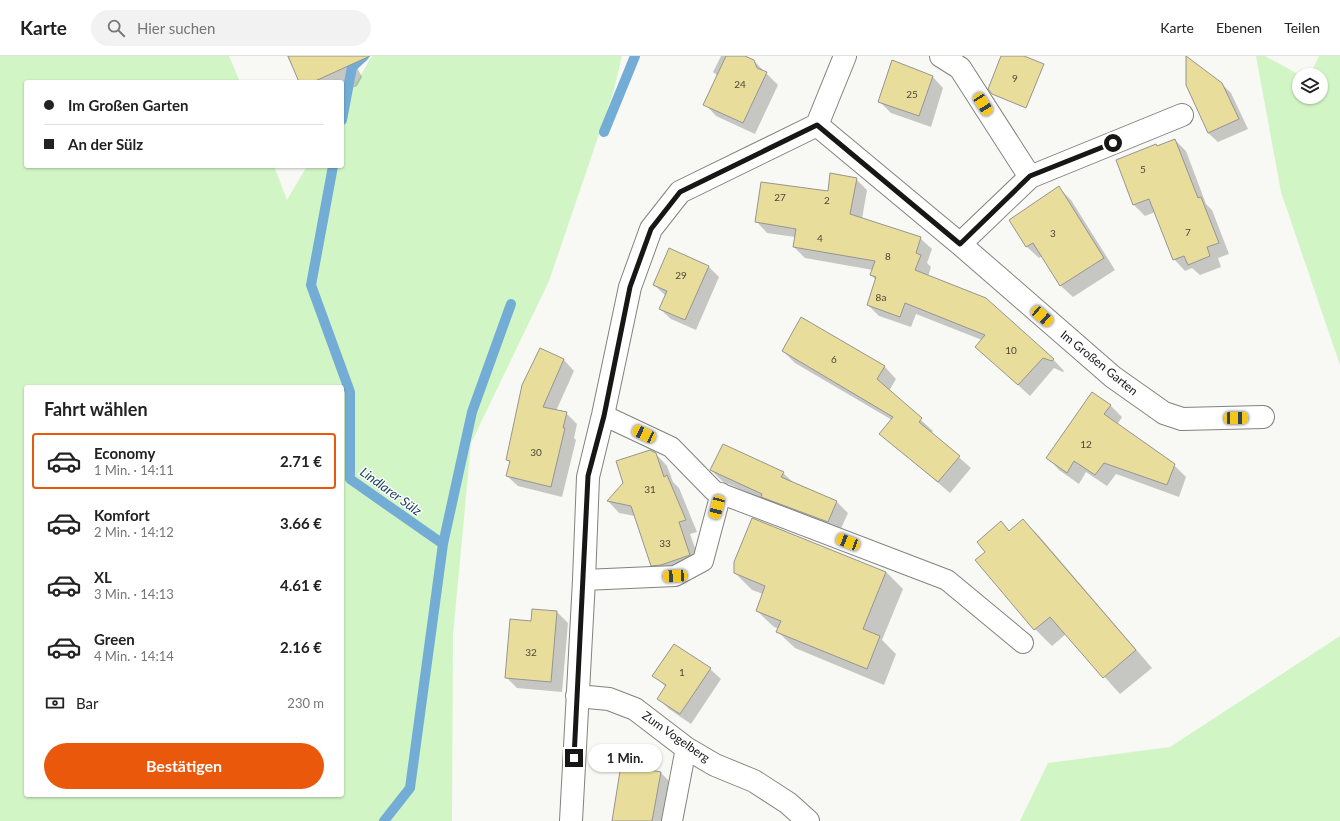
<!DOCTYPE html>
<html lang="de">
<head>
<meta charset="utf-8">
<style>
  body { margin:0; font-family:Lato,sans-serif; background:#f2f2f2; color:#222; height:100vh; display:flex; flex-direction:column; font-size:15px; white-space:nowrap }
  * { box-sizing:border-box; margin:0 }
  p { font-size:13px; color:#767676 }
  .icon { flex:none; width:22px; height:22px; fill:none; stroke:currentColor; stroke-width:2; stroke-linecap:round; stroke-linejoin:round }
  .map { position:relative; flex:1; overflow:hidden }
  .panel { position:absolute; left:24px; top:329px; width:320px; height:412px; display:flex; flex-direction:column; background:#fff; border-radius:4px; box-shadow:0 1px 3px #0004 }
  .panel>* { flex:none }
  .banner { position:absolute; left:24px; top:24px; width:320px; height:88px; border-radius:4px; box-shadow:0 1px 3px #0004; display:grid; align-content:center; height:88px; padding:0 20px; background:#fff }
  .buttons { position:absolute; left:1292px; top:12px; display:grid; gap:8px }
  .buttons a { display:grid; place-items:center; width:36px; height:36px; border-radius:50%; background:#fff; box-shadow:0 1px 3px #0004; font-size:20px }
  .end { position:absolute; width:18px; height:18px; margin:-9px; border:5px solid #171716; background:#fff; box-shadow:0 0 0 2px #fff }
  .from { border-radius:50% }
  .bubble { position:absolute; height:28px; border-radius:14px; background:#fff; box-shadow:0 1px 3px #0004; font-size:13px; font-weight:700; line-height:28px; text-align:center }
  .car { position:absolute; width:12px; height:24px; margin:-12px -6px; border-radius:5px; box-shadow:0 0 3px 1px #0007; background:linear-gradient(#f5c518 24%,#345 0 40%,#f5c518 0 76%,#345 0 86%,#f5c518 0) }
  .banner b { display:flex; align-items:center; gap:14px; height:38px; font-size:15px }
  .banner b+b { border-top:1px solid #e0e0e0 }
  .banner i { width:10px; height:10px; background:#222 }
  ul { padding:0; list-style:none }
  li { display:flex; align-items:center; gap:12px; height:56px; margin:0 8px 6px; padding:0 12px; border:2px solid transparent; border-radius:4px }
  li div { flex:1 }
  li b { display:block; font-size:15px }
  li em { font-style:normal; font-weight:700 }
  li.current { border-color:#ea580c }
  li>.icon { width:36px; height:36px; stroke-width:1.5 }
  h2 { padding:0 20px; font-size:18px; line-height:48px }
  .pay { display:flex; align-items:center; gap:10px; height:44px; padding:0 20px; font-size:15px }
  .pay p { margin-inline-start:auto }
  .action { display:flex; gap:8px; margin-top:auto; padding:8px 20px }
  .action a { flex:1; height:46px; border-radius:24px; background:#ea580c; color:#fff; font-size:16px; font-weight:700; line-height:46px; text-align:center }
  header { display:flex; align-items:center; gap:24px; box-sizing:border-box; height:56px; padding:0 20px; background:#fff; border-bottom:1px solid #e0e0e0 }
  header strong { font-size:19px }
  nav { display:flex; gap:22px; margin-inline-start:auto; font-size:14px }
  .search { width:280px; height:36px; background:#f2f2f2; display:flex; align-items:center; gap:10px; box-sizing:border-box; padding:0 14px; border-radius:22px; color:#767676; font-size:15px }
  .map>svg:first-child { display:block }
  .green { fill:#d1f5c5; fill-rule:evenodd }
  .shadow { fill:#0003 }
  .lines { fill:none; stroke-linecap:round; stroke-linejoin:round }
  .stream { stroke:#73acd4; stroke-width:10 }
  .building { fill:#e9dd9c; stroke:#969592 }
  .lane-casing { stroke:#82827e; stroke-width:22 }
  .street-casing { stroke:#82827e; stroke-width:24 }
  .lane { stroke:#fff; stroke-width:20 }
  .street { stroke:#fff; stroke-width:22 }
  .route { stroke:#171716; stroke-width:5 }
  .labels { text-anchor:middle; stroke-width:3; stroke-linejoin:round; paint-order:stroke }
  .number-label { font-size:10px; fill:#4c4838 }
  .street-label { font-size:12px; fill:#171716; stroke:#fff }
  .water-label { font-size:13px; font-style:italic; fill:#16425e; stroke:#fff }
</style>
</head>
<body>
<header>
<strong>Karte</strong>
<div class="search"><svg class="icon" aria-label="search" viewBox="0 0 24 24"><circle cx="10" cy="10" r="6"/><path d="M15 15l6 6"/></svg>Hier suchen</div>
<nav><a>Karte</a><a>Ebenen</a><a>Teilen</a></nav>
</header>
<div class="map">
<svg width="1340" height="765" viewBox="0 0 1340 765">
  <rect width="100%" height="100%" fill="#f8f8f4"/>
  <path class="green" d="M 0,0 L 229,0 L 240,26 L 26,26 L 26,110 L 274,110 L 287,144 L 307,110 L 342,110 L 342,51 L 372,0 L 622,0 L 613,37 L 549,225 L 471,387 L 453,579 L 452,765 L 0,765 ZM 26,331 L 342,331 L 342,739 L 26,739 Z
    M 1256,0 L 1265,0 L 1300,19 L 1299,41 L 1321,41 L 1321,19 L 1310,19 L 1319,0 L 1340,0 L 1340,309 L 1281,136 Z
    M 1340,580 L 1340,765 L 1020,765 L 1048,707 L 1170,691 Z"/>
  <path class="shadow" d="M 287,0 L 351,0 L 362,21 L 357,30 L 342,36 L 342,26 L 300,26 Z
    M 721,0 L 743,0 L 754,5 L 778,29 L 755,78 L 716,60 L 705,48 L 718,20 L 713,16 Z
    M 932,20 L 943,32 L 931,71 L 891,57 L 879,45 Z
    M 1221,27 L 1231,37 L 1248,73 L 1218,86 L 1208,77 Z
    M 1175,84 L 1186,95 L 1206,148 L 1212,154 L 1229,198 L 1218,202 L 1221,211 L 1200,219 L 1192,212 L 1185,215 L 1174,203 L 1155,156 L 1145,160 L 1134,149 L 1117,104 Z
    M 856,123 L 867,134 L 862,163 L 920,182 L 932,193 L 927,207 L 931,211 L 928,221 L 1053,303 L 1064,315 L 1063,316 L 1054,312 L 1030,340 L 988,302 L 982,284 L 916,258 L 911,271 L 879,260 L 868,249 L 876,224 L 871,219 L 873,214 L 805,202 L 794,191 L 795,181 L 767,177 L 756,165 Z
    M 1059,132 L 1071,144 L 1115,214 L 1073,241 L 1061,230 L 1042,200 L 1039,202 L 1027,191 L 1010,164 Z
    M 709,211 L 719,221 L 696,274 L 671,263 L 660,253 L 666,240 L 654,229 Z
    M 802,262 L 885,311 L 896,323 L 889,335 L 933,375 L 931,377 L 971,412 L 950,437 L 881,378 L 892,364 L 795,307 L 783,295 Z
    M 540,293 L 564,304 L 574,315 L 556,355 L 566,357 L 577,368 L 574,382 L 576,384 L 562,441 L 518,430 L 507,420 L 510,407 L 507,403 Z
    M 1110,349 L 1122,361 L 1117,369 L 1174,409 L 1186,421 L 1179,441 L 1116,418 L 1107,430 L 1086,416 L 1079,428 L 1059,414 L 1048,402 Z
    M 655,397 L 667,410 L 673,426 L 679,432 L 697,476 L 690,478 L 702,511 L 664,521 L 652,509 L 635,460 L 619,457 L 608,445 Z
    M 711,414 L 783,417 L 794,427 L 837,446 L 848,457 L 839,477 L 722,425 Z
    M 753,463 L 886,516 L 903,533 L 882,584 L 896,598 L 884,629 L 795,592 L 778,576 L 779,573 L 774,571 L 757,555 L 763,538 L 752,534 L 735,517 Z
    M 1023,464 L 1040,481 L 1152,612 L 1120,638 L 1066,578 L 1052,590 L 1035,573 L 977,504 L 986,496 L 1001,466 L 1010,475 Z
    M 533,554 L 557,556 L 568,567 L 562,636 L 517,632 L 506,621 L 532,566 Z
    M 710,613 L 721,623 L 691,668 L 669,653 L 658,642 L 666,631 L 654,620 Z
    M 660,716 L 676,732 L 670,765 L 613,765 Z"/>
  <g class="lines">
    <path class="stream" d="M 342,64 L 352,11 L 364,0
      M 604,76 L 635,0
      M 333,110 L 311,229 L 350,336 L 350,423 L 443,488 L 410,732 L 384,765
      M 443,488 L 472,356 L 511,248"/>
  </g>
  <path class="building" d="M 288,0 L 370,0 L 313,26 L 299,26 Z
    M 726,0 L 745,0 L 754,4 L 757,12 L 767,16 L 743,67 L 703,49 Z
    M 1001,0 L 1024,0 L 1044,8 L 1026,52 L 992,38 L 988,33 Z
    M 1186,0 L 1222,27 L 1239,63 L 1208,77 L 1186,29 Z
    M 892,4 L 933,20 L 919,60 L 878,46 Z
    M 1175,83 L 1198,142 L 1201,141 L 1219,187 L 1207,191 L 1210,200 L 1188,209 L 1184,200 L 1173,204 L 1149,143 L 1133,149 L 1116,104 L 1156,88 L 1157,90 Z
    M 830,117 L 857,122 L 850,158 L 921,181 L 916,197 L 921,199 L 915,214 L 986,242 L 1054,303 L 1052,305 L 1043,302 L 1018,329 L 975,291 L 985,279 L 905,247 L 900,261 L 867,249 L 876,221 L 870,219 L 875,205 L 793,191 L 796,173 L 755,166 L 761,126 L 828,135 Z
    M 1059,130 L 1104,202 L 1060,230 L 1033,187 L 1026,191 L 1009,164 Z
    M 669,192 L 709,210 L 685,264 L 659,253 L 667,235 L 653,229 Z
    M 801,261 L 885,310 L 877,323 L 922,362 L 919,366 L 960,400 L 938,426 L 879,378 L 893,361 L 782,295 Z
    M 540,292 L 564,303 L 543,351 L 567,356 L 563,372 L 565,372 L 551,431 L 506,420 L 510,405 L 506,404 L 522,329 Z
    M 1092,336 L 1111,349 L 1104,358 L 1175,408 L 1167,429 L 1104,407 L 1095,419 L 1074,405 L 1067,417 L 1046,402 Z
    M 723,388 L 784,416 L 781,421 L 837,445 L 828,466 L 761,441 L 762,438 L 710,414 Z
    M 650,394 L 656,397 L 664,421 L 667,419 L 686,464 L 679,466 L 690,499 L 661,509 L 651,510 L 631,450 L 607,445 L 623,427 L 616,405 Z
    M 752,462 L 886,516 L 863,573 L 880,580 L 867,613 L 776,576 L 781,565 L 756,555 L 765,530 L 734,517 L 734,506 Z
    M 1023,463 L 1136,594 L 1103,622 L 1050,561 L 1034,574 L 975,504 L 985,496 L 977,486 L 1001,465 L 1009,475 Z
    M 532,553 L 557,555 L 551,626 L 505,622 L 510,563 L 531,565 Z
    M 674,588 L 711,612 L 680,658 L 657,643 L 666,629 L 652,620 Z
    M 621,709 L 661,716 L 652,765 L 612,765 Z"/>
  <g class="lines">
    <defs>
      <path id="lane" d="M 603,359 L 671,391 L 714,435 L 947,524 L 1023,587
        M 584,524 L 675,520 L 703,505 L 721,437
        M 672,765 L 686,692"/>
      <path id="street" d="M 817,69 L 960,188 L 1030,121 L 960,12 L 941,0
        M 1030,121 L 1182,59
        M 960,188 L 1113,321 L 1164,357 L 1182,363 L 1263,361
        M 577,640 L 609,643 L 635,653 L 686,692 L 715,709 L 754,725 L 788,747 L 808,765
        M 571,765 L 584,524 L 588,421 L 603,359 L 630,231 L 651,173 L 680,136 L 817,69 L 845,0"/>
    </defs>
    <use href="#lane" class="lane-casing"/>
    <use href="#street" class="street-casing"/>
    <use href="#lane" class="lane"/>
    <use href="#street" class="street"/>
  </g>
  <g class="lines">
    <path class="route" d="M 574,702 L 588,420 L 604,360 L 630,231 L 651,173 L 680,136 L 817,69 L 960,188 L 1030,120 L 1113,87"/>
  </g>
  <g class="labels">
    <g class="number-label">
      <text x="1015" y="26">9</text>
      <text x="740" y="32">24</text>
      <text x="912" y="42">25</text>
      <text x="1143" y="117">5</text>
      <text x="780" y="145">27</text>
      <text x="827" y="148">2</text>
      <text x="1188" y="180">7</text>
      <text x="1053" y="181">3</text>
      <text x="820" y="186">4</text>
      <text x="888" y="204">8</text>
      <text x="681" y="223">29</text>
      <text x="881" y="245">8a</text>
      <text x="1011" y="298">10</text>
      <text x="834" y="307">6</text>
      <text x="1086" y="392">12</text>
      <text x="536" y="400">30</text>
      <text x="650" y="437">31</text>
      <text x="665" y="491">33</text>
      <text x="531" y="600">32</text>
      <text x="682" y="620">1</text>
    </g>
    <g class="street-label">
      <text transform="translate(1099 307) rotate(39)" y="4">Im Großen Garten</text>
      <text transform="translate(676 681) rotate(35)" y="4">Zum Vogelberg</text>
    </g>
    <g class="water-label">
      <text transform="translate(391 435) rotate(36)" y="5">Lindlarer Sülz</text>
    </g>
  </g>
</svg>
<div class="buttons">
<a><svg class="icon" aria-label="layers" viewBox="0 0 24 24"><path d="M12 4l9 5-9 5-9-5zM3 14l9 5 9-5"/></svg></a>
</div>
<i class="end from" style="left:1113px;top:87px"></i>
<i class="end" style="left:574px;top:702px"></i>
<div class="bubble" style="left:588px;top:688px;width:74px">1 Min.</div>
<i class="car" style="left:983px;top:48px;rotate:147deg"></i>
<i class="car" style="left:1042px;top:260px;rotate:131deg"></i>
<i class="car" style="left:1236px;top:362px;rotate:89deg"></i>
<i class="car" style="left:644px;top:378px;rotate:295deg"></i>
<i class="car" style="left:717px;top:451px;rotate:195deg"></i>
<i class="car" style="left:848px;top:486px;rotate:291deg"></i>
<i class="car" style="left:675px;top:520px;rotate:267deg"></i>
<div class="banner">
<b><i class="from"></i>Im Großen Garten</b>
<b><i></i>An der Sülz</b>
</div>
<section class="panel">
<h2>Fahrt wählen</h2>
<ul>
<li class="current"><svg class="icon" aria-label="car" viewBox="0 0 24 24"><path d="M5 17H2v-5l4-1 3-4h7l3 4 3 1v5h-3M9 17h6M6 11h13"/><circle cx="7" cy="17" r="2"/><circle cx="17" cy="17" r="2"/></svg><div><b>Economy</b><p>1 Min. · 14:11</p></div><em>2.71 €</em></li>
<li><svg class="icon" aria-label="car" viewBox="0 0 24 24"><path d="M5 17H2v-5l4-1 3-4h7l3 4 3 1v5h-3M9 17h6M6 11h13"/><circle cx="7" cy="17" r="2"/><circle cx="17" cy="17" r="2"/></svg><div><b>Komfort</b><p>2 Min. · 14:12</p></div><em>3.66 €</em></li>
<li><svg class="icon" aria-label="car" viewBox="0 0 24 24"><path d="M5 17H2v-5l4-1 3-4h7l3 4 3 1v5h-3M9 17h6M6 11h13"/><circle cx="7" cy="17" r="2"/><circle cx="17" cy="17" r="2"/></svg><div><b>XL</b><p>3 Min. · 14:13</p></div><em>4.61 €</em></li>
<li><svg class="icon" aria-label="car" viewBox="0 0 24 24"><path d="M5 17H2v-5l4-1 3-4h7l3 4 3 1v5h-3M9 17h6M6 11h13"/><circle cx="7" cy="17" r="2"/><circle cx="17" cy="17" r="2"/></svg><div><b>Green</b><p>4 Min. · 14:14</p></div><em>2.16 €</em></li>
</ul>
<div class="pay"><svg class="icon" aria-label="cash" viewBox="0 0 24 24"><path d="M3 7h18v10H3z"/><circle cx="12" cy="12" r="2"/></svg>Bar<p>230 m</p></div>
<div class="action"><a>Bestätigen</a></div>
</section>
</div>
</body>
</html>
